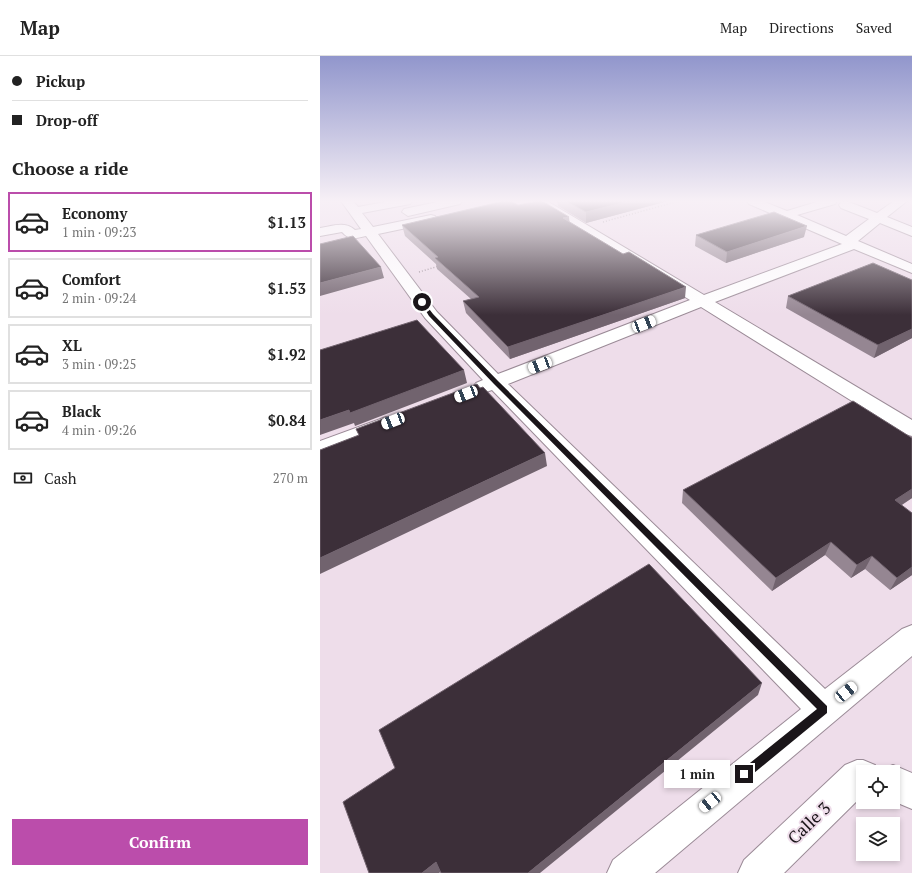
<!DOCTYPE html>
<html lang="en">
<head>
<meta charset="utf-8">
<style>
  body { margin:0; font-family:"PT Serif",serif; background:#f2f2f2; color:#222; height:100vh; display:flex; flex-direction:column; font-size:15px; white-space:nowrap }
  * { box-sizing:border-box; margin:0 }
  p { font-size:13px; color:#767676 }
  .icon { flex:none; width:22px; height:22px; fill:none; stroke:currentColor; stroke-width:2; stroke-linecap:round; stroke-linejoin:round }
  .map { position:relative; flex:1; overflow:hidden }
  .side { display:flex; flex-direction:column; background:#fff; width:320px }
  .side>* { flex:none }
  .top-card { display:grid; align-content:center; height:88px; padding:0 12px; background:#fff }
  .buttons { position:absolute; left:536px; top:709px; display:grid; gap:8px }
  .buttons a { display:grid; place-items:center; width:44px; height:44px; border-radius:0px; background:#fff; box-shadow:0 2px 6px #0003; font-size:20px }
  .end { position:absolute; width:18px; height:18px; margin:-9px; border:5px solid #1a1519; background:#fff; box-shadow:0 0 0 2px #fff }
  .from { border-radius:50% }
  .bubble { position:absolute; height:28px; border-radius:0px; background:#fff; box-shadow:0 2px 6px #0003; font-size:13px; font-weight:800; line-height:28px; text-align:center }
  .car { position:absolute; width:12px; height:24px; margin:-12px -6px; border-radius:5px; box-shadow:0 0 3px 1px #0007; background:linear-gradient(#fff 24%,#345 0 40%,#fff 0 76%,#345 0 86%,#fff 0) }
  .top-card b { display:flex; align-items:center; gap:14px; height:38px; font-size:15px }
  .top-card b+b { border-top:1px solid #e0e0e0 }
  .top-card i { width:10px; height:10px; background:#222 }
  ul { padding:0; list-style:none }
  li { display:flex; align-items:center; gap:12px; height:60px; margin:0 8px 6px; padding:0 4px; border:2px solid #e0e0e0; border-radius:0px }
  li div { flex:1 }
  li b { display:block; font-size:15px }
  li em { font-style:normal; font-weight:800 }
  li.active { border-color:#bb4dab }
  li>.icon { width:36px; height:36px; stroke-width:1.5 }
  h2 { padding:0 12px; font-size:18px; line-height:48px }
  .pay { display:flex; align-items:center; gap:10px; height:44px; padding:0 12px; font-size:15px }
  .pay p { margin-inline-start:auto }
  .primary-button { display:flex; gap:8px; margin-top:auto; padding:8px 12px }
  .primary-button a { flex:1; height:46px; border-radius:0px; background:#bb4dab; color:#fff; font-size:16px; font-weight:800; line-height:46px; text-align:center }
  header { display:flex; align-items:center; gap:24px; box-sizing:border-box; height:56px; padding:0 20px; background:#fff; border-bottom:1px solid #e0e0e0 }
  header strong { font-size:19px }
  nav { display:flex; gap:22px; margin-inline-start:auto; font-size:14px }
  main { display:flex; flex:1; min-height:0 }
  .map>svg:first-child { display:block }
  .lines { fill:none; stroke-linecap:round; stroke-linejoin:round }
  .minor-casing { stroke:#9b8b97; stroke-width:2 }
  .path { stroke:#978b94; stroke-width:1.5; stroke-dasharray:1 2; stroke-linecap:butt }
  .minor { fill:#fff; fill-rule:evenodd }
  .wall { fill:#958692 }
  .shaded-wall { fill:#71636e }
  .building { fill:#3c2f39; stroke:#71636e }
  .route { fill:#1a1519 }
  .labels { text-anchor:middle; stroke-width:4; stroke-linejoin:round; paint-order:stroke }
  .near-street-label { font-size:17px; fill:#1a1519; stroke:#eeddea }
</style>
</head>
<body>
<header>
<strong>Map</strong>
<nav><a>Map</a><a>Directions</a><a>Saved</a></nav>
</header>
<main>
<section class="side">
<div class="top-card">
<b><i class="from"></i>Pickup</b>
<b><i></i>Drop-off</b>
</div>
<h2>Choose a ride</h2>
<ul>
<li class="active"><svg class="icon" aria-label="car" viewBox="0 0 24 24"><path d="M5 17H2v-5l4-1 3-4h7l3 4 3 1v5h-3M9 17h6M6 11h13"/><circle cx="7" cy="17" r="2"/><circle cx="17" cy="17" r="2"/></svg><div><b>Economy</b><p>1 min · 09:23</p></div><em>$1.13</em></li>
<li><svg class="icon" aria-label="car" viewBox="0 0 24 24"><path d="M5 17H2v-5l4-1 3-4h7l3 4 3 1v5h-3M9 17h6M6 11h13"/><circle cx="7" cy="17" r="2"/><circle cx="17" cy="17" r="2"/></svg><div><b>Comfort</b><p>2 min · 09:24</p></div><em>$1.53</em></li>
<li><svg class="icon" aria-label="car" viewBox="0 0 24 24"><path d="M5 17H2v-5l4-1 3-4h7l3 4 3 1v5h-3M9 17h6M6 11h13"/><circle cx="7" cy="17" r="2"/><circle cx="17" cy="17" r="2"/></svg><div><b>XL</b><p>3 min · 09:25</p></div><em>$1.92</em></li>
<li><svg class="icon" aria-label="car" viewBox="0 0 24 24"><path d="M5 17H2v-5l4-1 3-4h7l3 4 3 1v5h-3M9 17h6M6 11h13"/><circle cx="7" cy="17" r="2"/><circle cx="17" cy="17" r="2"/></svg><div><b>Black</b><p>4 min · 09:26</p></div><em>$0.84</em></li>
</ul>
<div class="pay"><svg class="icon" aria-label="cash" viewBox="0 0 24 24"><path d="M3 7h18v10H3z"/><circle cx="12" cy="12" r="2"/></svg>Cash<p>270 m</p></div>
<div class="primary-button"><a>Confirm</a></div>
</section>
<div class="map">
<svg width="592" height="817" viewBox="0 0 592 817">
  <rect width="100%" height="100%" fill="#eeddea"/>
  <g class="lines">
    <defs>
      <path id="minor" d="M 21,145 L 33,145 L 38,151 L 70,145 L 92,145 L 90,148 L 42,157 L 53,171 L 111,159 L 115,160 L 117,163 L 115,166 L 58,178 L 117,256 L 178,318 L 370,244 L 215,148 L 213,145 L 227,145 L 384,239 L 522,188 L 429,148 L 427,145 L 442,145 L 467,155 L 500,145 L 517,145 L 515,148 L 477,159 L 526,180 L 549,163 L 521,152 L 519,149 L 521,146 L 529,146 L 557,157 L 574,145 L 587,145 L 567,161 L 592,171 L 592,180 L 560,167 L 538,185 L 592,208 L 592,217 L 534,193 L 395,246 L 592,364 L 592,380 L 585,378 L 381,251 L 188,328 L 505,633 L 582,573 L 592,569 L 592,600 L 335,817 L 287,817 L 293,804 L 481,653 L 172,334 L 163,337 L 156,335 L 153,331 L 156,327 L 163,324 L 105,262 L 46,180 C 36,182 30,185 22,176 L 0,180 L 0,172 C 13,170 25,165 35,174 L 41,173 Z
        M 122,145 L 142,145 L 140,148 L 88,160 L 82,156 L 84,153 Z
        M 66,361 L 73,363 L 76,368 L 73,373 L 0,400 L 0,385 Z
        M 537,704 L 543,704 L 555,709 L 558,716 L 543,716 L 543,739 L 464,817 L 418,817 L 424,804 L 525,709 Z
        M 573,709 L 592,717 L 592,753 L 573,745 L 573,716 L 560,716 L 561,714 Z"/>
    </defs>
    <use href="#minor" class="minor-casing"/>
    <path class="path" d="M 283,166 L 359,145
      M 99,216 L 119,210"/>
    <use href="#minor" class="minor"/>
  </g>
  <path class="wall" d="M 237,145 L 348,145 L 266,167 L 238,150 Z
    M 198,149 L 249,167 L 365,242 L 190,303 L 146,257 L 143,245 L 151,243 L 117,213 L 116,208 L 85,180 L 82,169 Z
    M 376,179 L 484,181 L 406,207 L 375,190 Z
    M 592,224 L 592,282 L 554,302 L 466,252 L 468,240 Z
    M 592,382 L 592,442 L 582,449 L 592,519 L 570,534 L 545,513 L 531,522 L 505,499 L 452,535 L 362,447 L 363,434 Z"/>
  <path class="shaded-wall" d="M 310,145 L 348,145 L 266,167 L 266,156 Z
    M 249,161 L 250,171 L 243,162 Z
    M 487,170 L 484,181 L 406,207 L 407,196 Z
    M 61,211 L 64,222 L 0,240 L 0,227 Z
    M 366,231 L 365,242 L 190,303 L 188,291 Z
    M 592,273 L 592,282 L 554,302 L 558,289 Z
    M 144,314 L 147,327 L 35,370 L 34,367 L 0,379 L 0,364 L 29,354 Z
    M 225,397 L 227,410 L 0,518 L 0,502 Z
    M 592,433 L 592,442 L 569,457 L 575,444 Z
    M 511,486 L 505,499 L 452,535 L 456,522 Z
    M 552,500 L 545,513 L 531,522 L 537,509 Z
    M 592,511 L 592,519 L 570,534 L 577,522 Z
    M 442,627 L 438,639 L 220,817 L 208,817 Z
    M 116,806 L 123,814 L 119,817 L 102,817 Z"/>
  <path class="building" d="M 184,145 L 191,145 L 198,149 L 218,145 L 222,145 L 249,161 L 243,162 L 303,198 L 309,196 L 366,231 L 188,291 L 143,245 L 159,241 L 115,202 L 118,201 L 82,169 Z
    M 246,145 L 310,145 L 266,156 Z
    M 454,156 L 487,170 L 407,196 L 376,179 Z
    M 33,180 L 61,211 L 0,227 L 0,188 Z
    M 553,207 L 592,224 L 592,273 L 558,289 L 468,240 Z
    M 97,264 L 144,314 L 30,357 L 29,354 L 0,364 L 0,294 Z
    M 157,328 L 160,332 L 163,331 L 225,397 L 0,502 L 0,394 L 39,379 L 36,373 Z
    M 533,345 L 592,382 L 592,433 L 575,444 L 592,457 L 592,511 L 577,522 L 552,500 L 537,509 L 511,486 L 456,522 L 363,434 Z
    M 329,508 L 442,627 L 208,817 L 121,817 L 116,806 L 102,817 L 49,817 L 23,746 L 75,712 L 59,674 Z"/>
  <linearGradient id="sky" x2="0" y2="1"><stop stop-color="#9196cc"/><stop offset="0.56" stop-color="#f7f0f6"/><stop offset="1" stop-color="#f7f0f6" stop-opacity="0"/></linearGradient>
  <rect width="592" height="259" fill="url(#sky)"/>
  <path class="route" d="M 100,245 L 103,245 L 113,258 L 178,325 L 507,650 L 507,657 L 428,722 L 424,723 L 420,722 L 419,718 L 420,715 L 497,653 L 174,328 L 109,260 Z"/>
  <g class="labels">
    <g class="near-street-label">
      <text transform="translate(489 767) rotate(-44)" y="6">Calle 3</text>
    </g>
  </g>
</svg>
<div class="buttons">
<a><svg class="icon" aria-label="locate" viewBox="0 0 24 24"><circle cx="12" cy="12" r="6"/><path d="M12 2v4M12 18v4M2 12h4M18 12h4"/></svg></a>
<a><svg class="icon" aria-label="layers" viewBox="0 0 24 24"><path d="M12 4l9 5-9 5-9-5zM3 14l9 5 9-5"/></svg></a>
</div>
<i class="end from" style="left:102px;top:246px"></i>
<i class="end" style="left:424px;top:718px"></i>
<div class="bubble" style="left:344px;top:704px;width:66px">1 min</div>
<i class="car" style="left:324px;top:268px;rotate:69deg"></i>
<i class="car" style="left:220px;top:309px;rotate:249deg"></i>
<i class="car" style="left:146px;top:338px;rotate:249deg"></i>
<i class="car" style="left:73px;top:365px;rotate:249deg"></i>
<i class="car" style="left:526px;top:636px;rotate:51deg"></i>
<i class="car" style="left:390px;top:746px;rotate:231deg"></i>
</div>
</main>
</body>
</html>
